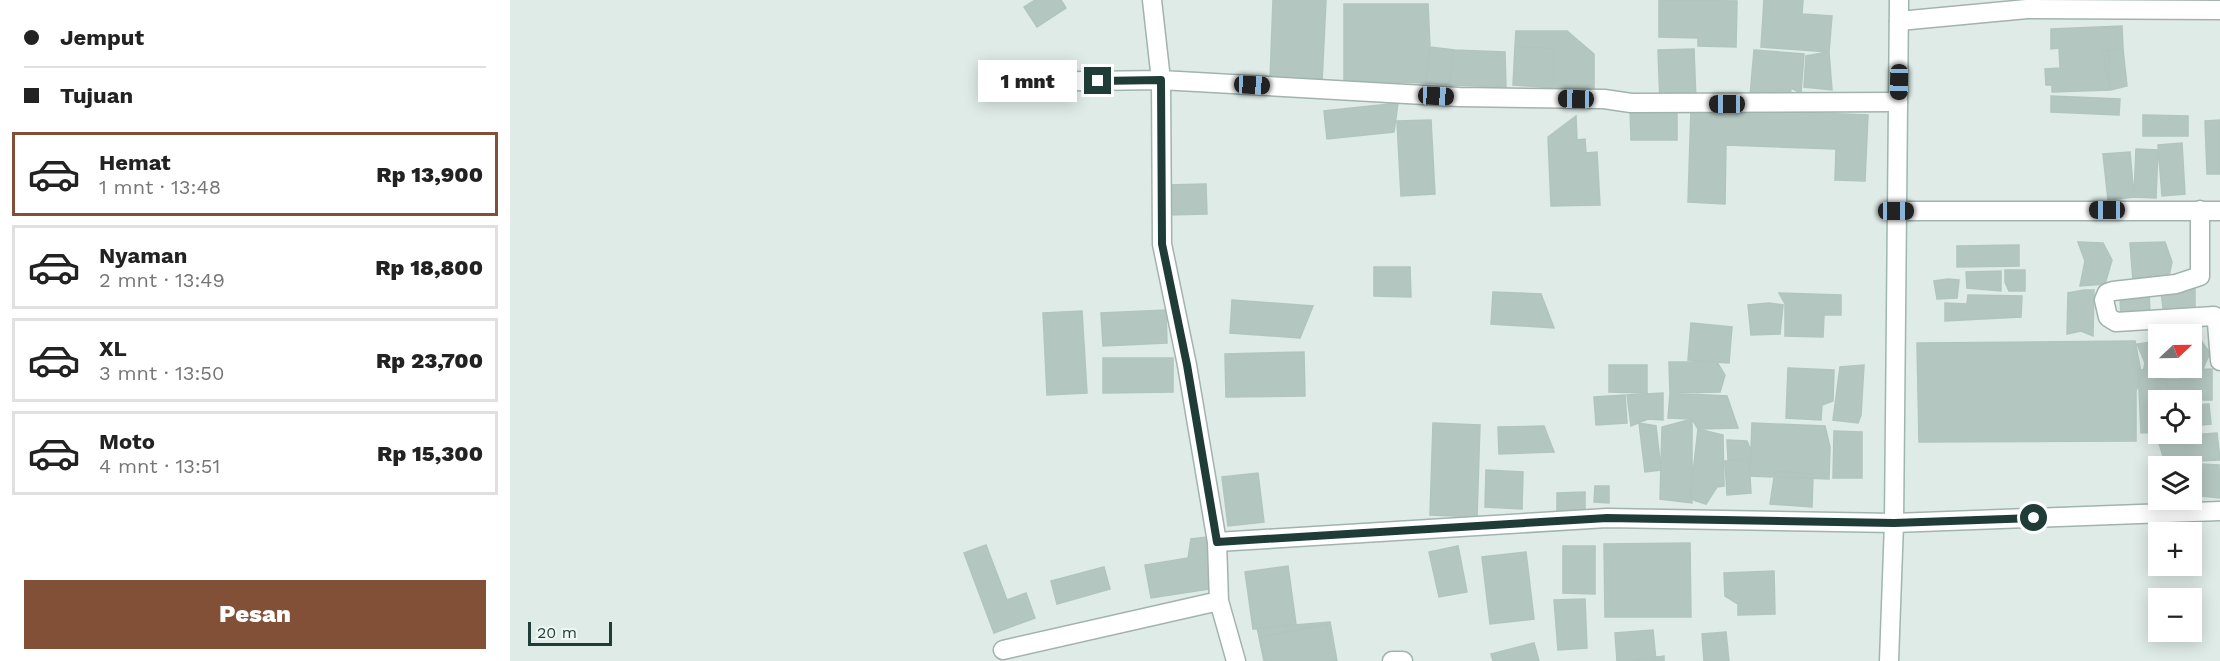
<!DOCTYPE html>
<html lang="id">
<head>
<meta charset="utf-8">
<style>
  body { margin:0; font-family:"Work Sans",sans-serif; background:#f6f6f6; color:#222; height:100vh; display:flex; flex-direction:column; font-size:22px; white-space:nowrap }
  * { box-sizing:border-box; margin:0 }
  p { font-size:20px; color:#767676 }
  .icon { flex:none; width:33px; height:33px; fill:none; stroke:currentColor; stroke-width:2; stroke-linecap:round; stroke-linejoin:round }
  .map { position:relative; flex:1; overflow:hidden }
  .panel { display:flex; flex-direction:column; background:#fff; width:510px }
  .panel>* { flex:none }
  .banner { display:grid; align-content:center; height:132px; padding:0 24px; background:#fff }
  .needle { width:39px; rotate:68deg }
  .fabs { position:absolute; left:1638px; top:324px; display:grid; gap:12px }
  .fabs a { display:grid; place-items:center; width:54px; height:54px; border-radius:0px; background:#fff; box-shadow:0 3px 15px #0003; font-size:30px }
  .scale { position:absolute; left:18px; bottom:15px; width:84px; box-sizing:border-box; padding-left:6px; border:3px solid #1f3c37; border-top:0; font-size:16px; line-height:21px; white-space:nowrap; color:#1f3c37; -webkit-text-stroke:4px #f0f8f4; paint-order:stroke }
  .end { position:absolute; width:27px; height:27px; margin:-14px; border:8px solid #1f3c37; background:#fff; box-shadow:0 0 0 3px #fff }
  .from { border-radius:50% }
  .bubble { position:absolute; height:42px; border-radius:0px; background:#fff; box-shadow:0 3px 15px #0003; font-size:20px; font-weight:800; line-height:42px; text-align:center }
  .car { position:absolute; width:18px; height:36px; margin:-18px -9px; border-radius:8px; box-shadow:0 0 4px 2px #0007; background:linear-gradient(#222 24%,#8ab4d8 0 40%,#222 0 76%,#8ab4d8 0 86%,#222 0) }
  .banner b { display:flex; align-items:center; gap:21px; height:57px; font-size:22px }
  .banner b+b { border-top:2px solid #e0e0e0 }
  .banner i { width:15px; height:15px; background:#222 }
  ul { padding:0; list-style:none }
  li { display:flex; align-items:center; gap:18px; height:84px; margin:0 12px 9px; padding:0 12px; border:3px solid #e0e0e0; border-radius:0px }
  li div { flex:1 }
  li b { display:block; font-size:22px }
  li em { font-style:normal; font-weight:800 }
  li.current { border-color:#825037 }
  li>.icon { width:54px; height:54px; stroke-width:1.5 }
  .primary-button { display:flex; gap:12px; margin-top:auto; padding:12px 24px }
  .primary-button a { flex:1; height:69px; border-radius:0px; background:#825037; color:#fff; font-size:24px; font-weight:800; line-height:69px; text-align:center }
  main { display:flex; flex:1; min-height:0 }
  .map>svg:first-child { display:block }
  .building { fill:#b4c6c0; stroke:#b1c5bf; stroke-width:1.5 }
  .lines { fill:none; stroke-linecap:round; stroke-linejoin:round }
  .street-casing { stroke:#a2b3af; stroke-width:21 }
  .secondary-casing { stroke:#9db7b0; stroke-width:21 }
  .street { stroke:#fff; stroke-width:18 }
  .secondary { stroke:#fff; stroke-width:18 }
  .route { stroke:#1f3c37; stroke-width:8 }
</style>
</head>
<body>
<main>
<section class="panel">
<div class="banner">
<b><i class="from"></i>Jemput</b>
<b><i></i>Tujuan</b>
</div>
<ul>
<li class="current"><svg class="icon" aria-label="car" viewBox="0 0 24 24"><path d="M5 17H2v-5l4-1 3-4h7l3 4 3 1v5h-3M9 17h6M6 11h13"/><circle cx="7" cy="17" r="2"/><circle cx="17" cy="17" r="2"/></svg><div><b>Hemat</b><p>1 mnt · 13:48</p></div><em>Rp 13,900</em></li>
<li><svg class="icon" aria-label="car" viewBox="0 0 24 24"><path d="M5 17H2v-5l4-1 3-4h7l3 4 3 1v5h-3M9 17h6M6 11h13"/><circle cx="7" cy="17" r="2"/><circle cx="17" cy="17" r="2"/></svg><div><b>Nyaman</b><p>2 mnt · 13:49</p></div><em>Rp 18,800</em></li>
<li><svg class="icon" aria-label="car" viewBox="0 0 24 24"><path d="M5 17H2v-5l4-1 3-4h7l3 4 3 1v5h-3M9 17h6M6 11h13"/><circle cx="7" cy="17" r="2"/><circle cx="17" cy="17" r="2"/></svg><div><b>XL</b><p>3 mnt · 13:50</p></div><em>Rp 23,700</em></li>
<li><svg class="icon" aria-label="car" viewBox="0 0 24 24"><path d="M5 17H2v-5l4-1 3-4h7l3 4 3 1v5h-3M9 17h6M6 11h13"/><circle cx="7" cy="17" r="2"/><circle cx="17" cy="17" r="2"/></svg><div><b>Moto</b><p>4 mnt · 13:51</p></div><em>Rp 15,300</em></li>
</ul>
<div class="primary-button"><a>Pesan</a></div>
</section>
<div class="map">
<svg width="1710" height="661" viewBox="0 0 1710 661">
  <rect width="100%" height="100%" fill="#dfebe7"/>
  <path class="building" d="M 525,0 L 551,0 L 556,8 L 527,27 L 514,7 Z
    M 763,0 L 816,0 L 812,83 L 760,80 Z
    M 1149,0 L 1227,1 L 1226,47 L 1188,46 L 1188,38 L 1149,37 Z
    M 1254,0 L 1293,0 L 1292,14 L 1322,16 L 1319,52 L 1251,47 Z
    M 834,4 L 918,4 L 920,47 L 916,83 L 834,81 Z
    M 1612,26 L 1613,49 L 1598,50 L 1600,90 L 1542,92 L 1542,85 L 1536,85 L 1535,69 L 1550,68 L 1549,48 L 1541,49 L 1541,29 Z
    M 1006,31 L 1057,31 L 1084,54 L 1084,89 L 1042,88 L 1044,49 L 1005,46 Z
    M 1005,46 L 1044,49 L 1042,88 L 1003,85 Z
    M 920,47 L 944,50 L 939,85 L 916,83 Z
    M 1184,49 L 1186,101 L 1150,102 L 1148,50 Z
    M 1613,49 L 1617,86 L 1600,90 L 1593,51 Z
    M 944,50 L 995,52 L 996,87 L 939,85 Z
    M 1244,50 L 1294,54 L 1291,93 L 1281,88 L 1280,99 L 1240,96 Z
    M 1319,52 L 1322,90 L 1294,87 L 1296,56 Z
    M 1541,96 L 1610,99 L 1609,115 L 1541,112 Z
    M 888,103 L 884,132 L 817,139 L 814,111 Z
    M 1167,106 L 1167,140 L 1121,140 L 1120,107 Z
    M 1181,108 L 1358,115 L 1355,181 L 1325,180 L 1326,149 L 1216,145 L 1215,204 L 1178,202 Z
    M 1633,115 L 1678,116 L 1678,136 L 1633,136 Z
    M 1066,116 L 1067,140 L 1075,139 L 1076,153 L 1087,152 L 1090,205 L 1041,206 L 1038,137 Z
    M 921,120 L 925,194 L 891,196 L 887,121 Z
    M 1710,120 L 1710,174 L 1697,174 L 1695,121 Z
    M 1672,143 L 1675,194 L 1652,196 L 1648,145 Z
    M 1626,149 L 1648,150 L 1646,198 L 1624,197 Z
    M 1620,152 L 1624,197 L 1598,200 L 1593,154 Z
    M 696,184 L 697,214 L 657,215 L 656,185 Z
    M 1568,242 L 1593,243 L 1602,260 L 1595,284 L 1570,286 L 1575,261 Z
    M 1655,242 L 1662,262 L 1659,276 L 1623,281 L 1620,243 Z
    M 1509,245 L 1509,266 L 1447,267 L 1447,246 Z
    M 864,267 L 900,267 L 901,297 L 864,296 Z
    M 1495,270 L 1515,270 L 1515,291 L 1499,291 L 1495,282 Z
    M 1491,271 L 1491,291 L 1457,288 L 1456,272 Z
    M 1438,279 L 1449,280 L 1447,298 L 1427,299 L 1424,281 Z
    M 1685,289 L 1685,309 L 1654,316 L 1651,292 Z
    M 1574,290 L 1584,290 L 1583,336 L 1571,331 L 1557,334 L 1558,293 Z
    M 1639,291 L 1640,317 L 1611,318 L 1610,298 Z
    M 983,292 L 1031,294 L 1044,328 L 981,324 Z
    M 1269,293 L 1331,295 L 1331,315 L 1314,315 L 1313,337 L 1275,336 L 1275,304 Z
    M 1458,295 L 1512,296 L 1511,317 L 1435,321 L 1435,303 L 1457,304 Z
    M 722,300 L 803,306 L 790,338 L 720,333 Z
    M 1259,303 L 1273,305 L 1270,334 L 1241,335 L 1238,305 Z
    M 656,310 L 657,343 L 593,346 L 591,313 Z
    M 572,311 L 577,393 L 537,395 L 533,313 Z
    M 1181,323 L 1222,327 L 1219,363 L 1178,360 Z
    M 1687,335 L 1700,353 L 1692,371 L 1632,377 L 1635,363 L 1627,344 L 1648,341 L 1648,368 L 1682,368 L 1682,336 Z
    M 1625,341 L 1632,377 L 1626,391 L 1626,441 L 1409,442 L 1407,343 Z
    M 794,352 L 795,396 L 716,397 L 715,354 Z
    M 593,358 L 663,358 L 663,392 L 593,393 Z
    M 1159,362 L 1207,362 L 1215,375 L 1210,392 L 1160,393 Z
    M 1099,365 L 1137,365 L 1137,393 L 1099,392 Z
    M 1354,365 L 1351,415 L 1348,423 L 1323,420 L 1330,367 Z
    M 1278,368 L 1324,370 L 1323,401 L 1312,405 L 1311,420 L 1276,418 Z
    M 1628,369 L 1653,374 L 1661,400 L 1648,400 L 1648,432 L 1631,433 Z
    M 1702,369 L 1702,400 L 1649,400 L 1645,379 L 1670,379 L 1670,370 Z
    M 1153,393 L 1153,420 L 1138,419 L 1121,426 L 1117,395 Z
    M 1160,393 L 1217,396 L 1228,428 L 1188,429 L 1182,419 L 1158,418 Z
    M 1115,395 L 1117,423 L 1086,425 L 1084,397 Z
    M 1699,404 L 1701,424 L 1682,426 L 1682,405 Z
    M 1639,408 L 1648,408 L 1648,431 L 1641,434 Z
    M 1182,419 L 1182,503 L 1150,499 L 1152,427 Z
    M 923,423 L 970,425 L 967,517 L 920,515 Z
    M 1129,423 L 1146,426 L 1151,470 L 1135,472 Z
    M 1242,423 L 1315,426 L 1320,447 L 1319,479 L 1240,476 Z
    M 1034,426 L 1044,452 L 989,454 L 988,427 Z
    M 1188,429 L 1213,435 L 1214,486 L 1207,487 L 1196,504 L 1180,499 Z
    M 1324,431 L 1352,432 L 1352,478 L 1323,478 Z
    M 1707,433 L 1710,460 L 1669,462 L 1656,466 L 1648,440 L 1666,436 Z
    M 1217,440 L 1237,441 L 1241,451 L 1239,459 L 1218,460 Z
    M 1239,459 L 1241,493 L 1217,495 L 1215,461 Z
    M 1692,464 L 1709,465 L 1710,498 L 1682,495 L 1682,466 L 1658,466 Z
    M 976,470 L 1013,472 L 1012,509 L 975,507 Z
    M 1265,471 L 1303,474 L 1302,507 L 1260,504 Z
    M 748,473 L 754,522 L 718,526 L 712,477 Z
    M 1085,486 L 1099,486 L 1099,503 L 1084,502 Z
    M 1075,492 L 1075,514 L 1047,514 L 1047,493 Z
    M 697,537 L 705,588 L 641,598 L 635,565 L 678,558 L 681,539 Z
    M 1180,543 L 1181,617 L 1095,617 L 1094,544 Z
    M 476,545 L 497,600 L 516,593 L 525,618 L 484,633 L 454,553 Z
    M 948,546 L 957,592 L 929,597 L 919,552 Z
    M 1053,546 L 1085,546 L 1085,594 L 1053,593 Z
    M 1016,552 L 1024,619 L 980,624 L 972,557 Z
    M 778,566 L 786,624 L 743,629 L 735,572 Z
    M 594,567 L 600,589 L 547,604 L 541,581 Z
    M 1264,571 L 1265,614 L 1228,615 L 1228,604 L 1215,596 L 1214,573 Z
    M 1075,599 L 1077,648 L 1048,650 L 1044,600 Z
    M 820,622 L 827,661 L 755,661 L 747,628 Z
    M 817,624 L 824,661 L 754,661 L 749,637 Z
    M 1143,630 L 1146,661 L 1107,661 L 1105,633 Z
    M 1216,632 L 1219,661 L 1194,661 L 1192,634 Z
    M 1024,643 L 1029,661 L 983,661 L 981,654 Z
    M 1154,656 L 1154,661 L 1124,661 L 1124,660 Z"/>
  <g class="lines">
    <defs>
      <path id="street" d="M 642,0 L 651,80 L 652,244 L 677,365 L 707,542 L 709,601 L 726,661
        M 1389,21 L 1517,9 L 1710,10
        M 504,82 L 651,80 L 949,97 L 1094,99 L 1121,103 L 1388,102
        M 1690,210 L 1690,276 L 1666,284 L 1603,291 L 1597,293 L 1594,300 L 1598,317 L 1606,322 L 1704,316 L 1707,323 L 1710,361
        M 1386,211 L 1710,211
        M 707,542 L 1097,518 L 1384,523 L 1710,511
        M 493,650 L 709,601
        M 882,661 L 893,661"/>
      <path id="secondary" d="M 1379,661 L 1384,523 L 1389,0"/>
    </defs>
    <use href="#street" class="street-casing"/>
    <use href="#secondary" class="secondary-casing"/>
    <use href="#street" class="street"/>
    <use href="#secondary" class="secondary"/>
  </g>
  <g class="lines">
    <path class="route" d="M 588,81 L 651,80 L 652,244 L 677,365 L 707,542 L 1097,518 L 1384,523 L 1524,518"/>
  </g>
</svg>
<div class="fabs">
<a><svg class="needle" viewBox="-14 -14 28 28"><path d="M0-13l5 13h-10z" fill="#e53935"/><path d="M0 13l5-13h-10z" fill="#767676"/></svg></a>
<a><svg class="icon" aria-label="locate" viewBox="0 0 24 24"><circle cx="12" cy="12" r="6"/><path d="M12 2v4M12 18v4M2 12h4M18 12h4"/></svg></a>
<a><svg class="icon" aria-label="layers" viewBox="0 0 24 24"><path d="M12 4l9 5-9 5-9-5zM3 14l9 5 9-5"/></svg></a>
<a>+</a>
<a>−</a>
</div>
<div class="scale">20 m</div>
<i class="end from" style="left:1524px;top:518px"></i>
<i class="end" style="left:588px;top:81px"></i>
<div class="bubble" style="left:468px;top:60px;width:99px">1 mnt</div>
<i class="car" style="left:1389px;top:82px;rotate:181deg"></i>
<i class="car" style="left:742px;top:85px;rotate:93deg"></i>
<i class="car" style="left:926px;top:96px;rotate:93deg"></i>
<i class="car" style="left:1066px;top:99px;rotate:271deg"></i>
<i class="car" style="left:1217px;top:104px;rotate:270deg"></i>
<i class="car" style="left:1597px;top:210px;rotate:270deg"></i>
<i class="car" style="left:1386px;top:211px;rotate:90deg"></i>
</div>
</main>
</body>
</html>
